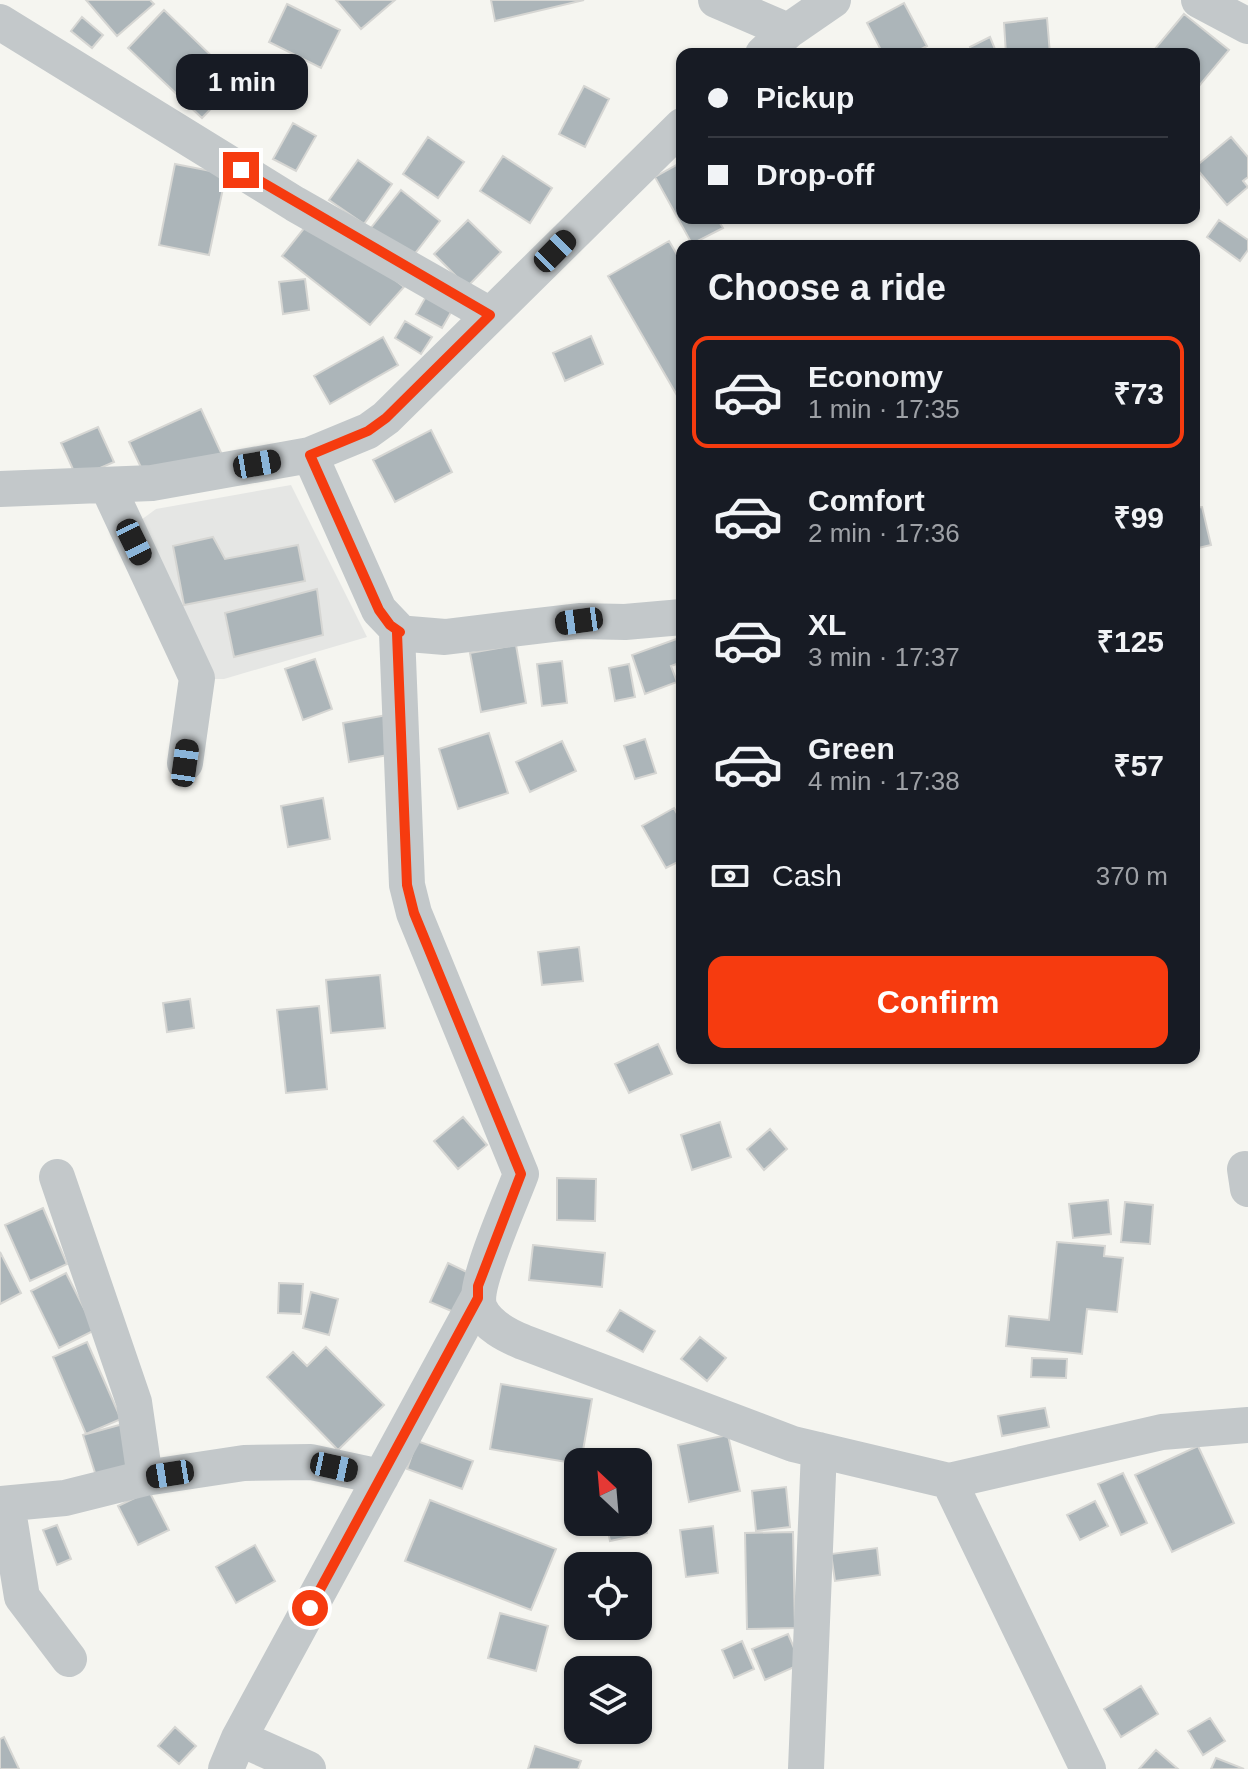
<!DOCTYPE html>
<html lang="en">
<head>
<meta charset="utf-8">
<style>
  body { margin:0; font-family:Arial,sans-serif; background:#20242c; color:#f1f3f6; height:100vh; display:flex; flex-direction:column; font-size:30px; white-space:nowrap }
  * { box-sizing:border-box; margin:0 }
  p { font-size:26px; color:#9ea1a6 }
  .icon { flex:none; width:44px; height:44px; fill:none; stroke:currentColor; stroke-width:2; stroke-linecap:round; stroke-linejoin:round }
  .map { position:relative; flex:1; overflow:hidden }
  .panel { position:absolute; left:676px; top:240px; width:524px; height:824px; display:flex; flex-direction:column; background:#171b24; border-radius:16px; box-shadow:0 2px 6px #0004 }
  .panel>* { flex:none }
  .hud { position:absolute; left:676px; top:48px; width:524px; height:176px; border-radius:16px; box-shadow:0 2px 6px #0004; display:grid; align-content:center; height:176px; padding:0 32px; background:#171b24 }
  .needle { width:52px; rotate:334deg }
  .fabs { position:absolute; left:564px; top:1448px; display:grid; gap:16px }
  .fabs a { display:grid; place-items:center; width:88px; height:88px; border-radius:16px; background:#171b24; box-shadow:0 2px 6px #0004; font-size:40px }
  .end { position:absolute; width:36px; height:36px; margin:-18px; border:10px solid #f63b0f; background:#fff; box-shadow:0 0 0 4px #fff }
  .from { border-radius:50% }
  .bubble { position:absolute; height:56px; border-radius:16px; background:#171b24; box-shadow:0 2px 6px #0004; font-size:26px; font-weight:700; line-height:56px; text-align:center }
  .car { position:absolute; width:24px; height:48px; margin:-24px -12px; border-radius:10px; box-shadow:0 0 6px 2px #0007; background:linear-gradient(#222 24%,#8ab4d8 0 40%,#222 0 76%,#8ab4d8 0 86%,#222 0) }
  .hud b { display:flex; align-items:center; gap:28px; height:76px; font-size:30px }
  .hud b+b { border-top:2px solid #363941 }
  .hud i { width:20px; height:20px; background:#f1f3f6 }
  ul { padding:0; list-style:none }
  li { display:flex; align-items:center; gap:24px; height:112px; margin:0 16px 12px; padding:0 16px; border:4px solid transparent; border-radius:16px }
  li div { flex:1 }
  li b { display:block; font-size:30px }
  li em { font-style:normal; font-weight:700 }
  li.selected { border-color:#f63b0f }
  li>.icon { width:72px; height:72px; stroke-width:1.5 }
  h2 { padding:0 32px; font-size:36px; line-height:96px }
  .pay { display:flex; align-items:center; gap:20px; height:88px; padding:0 32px; font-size:30px }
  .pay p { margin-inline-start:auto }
  .primary-button { display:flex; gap:16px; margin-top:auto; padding:16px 32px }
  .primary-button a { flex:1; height:92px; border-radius:16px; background:#f63b0f; color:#fff; font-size:32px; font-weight:700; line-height:92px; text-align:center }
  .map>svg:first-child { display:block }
  .built { fill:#e5e6e4 }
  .building { fill:#acb5b9; stroke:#d6d6d3; stroke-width:2 }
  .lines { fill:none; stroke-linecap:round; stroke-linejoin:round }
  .minor { stroke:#c3c8ca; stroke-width:36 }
  .route { stroke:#f63b0f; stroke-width:10 }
</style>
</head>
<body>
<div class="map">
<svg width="1248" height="1769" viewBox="0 0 1248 1769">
  <rect width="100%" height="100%" fill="#f5f5f0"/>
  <path class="built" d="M 291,485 L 367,637 L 224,679 L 178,679 L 141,520 L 156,509 Z"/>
  <path class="building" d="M 86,0 L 150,0 L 154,4 L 117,36 Z
    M 336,0 L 395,0 L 361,29 Z
    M 491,0 L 584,0 L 495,21 Z
    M 904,3 L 927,46 L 912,54 L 883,54 L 867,23 Z
    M 287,4 L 340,30 L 321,68 L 269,42 Z
    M 164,10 L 224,68 L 212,81 L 225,94 L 202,118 L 128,48 Z
    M 1184,14 L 1229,50 L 1199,86 L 1194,83 L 1194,54 L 1159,54 L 1154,50 Z
    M 82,17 L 103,35 L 92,48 L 71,31 Z
    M 1047,18 L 1050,54 L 1006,54 L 1004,23 Z
    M 990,37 L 997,54 L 973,54 L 970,47 Z
    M 584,86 L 609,99 L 585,147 L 559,134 Z
    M 293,123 L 316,136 L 296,171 L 273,159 Z
    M 428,137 L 464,162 L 438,198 L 403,174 Z
    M 1231,137 L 1248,157 L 1248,177 L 1243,181 L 1248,187 L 1227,205 L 1195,167 Z
    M 503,156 L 552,188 L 530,223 L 480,191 Z
    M 358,160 L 392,184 L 364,224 L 329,200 Z
    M 682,162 L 682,218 L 717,218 L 723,228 L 692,244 L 655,177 Z
    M 175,164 L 226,174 L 209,255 L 159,245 Z
    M 401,190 L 440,221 L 410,260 L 370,229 Z
    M 314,216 L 404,287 L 370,325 L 282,256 Z
    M 468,220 L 501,252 L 467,287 L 434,254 Z
    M 1219,220 L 1248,240 L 1248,250 L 1240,261 L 1207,237 Z
    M 669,241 L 682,263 L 682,404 L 608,276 Z
    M 305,279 L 309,310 L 283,314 L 279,282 Z
    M 428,293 L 454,307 L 442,328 L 416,314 Z
    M 405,321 L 432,337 L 421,354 L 395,338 Z
    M 591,336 L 603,364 L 565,381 L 553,353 Z
    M 383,337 L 398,365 L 330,404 L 314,376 Z
    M 201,409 L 224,459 L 146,478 L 129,442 Z
    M 98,427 L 114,462 L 77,478 L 61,443 Z
    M 431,430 L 452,472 L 395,502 L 373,460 Z
    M 1202,507 L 1211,545 L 1194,549 L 1194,508 Z
    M 213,537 L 225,559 L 298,545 L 305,581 L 184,605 L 173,546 Z
    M 317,589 L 323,635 L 234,657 L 225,613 Z
    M 682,637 L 682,662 L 671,666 L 677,682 L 645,694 L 632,655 Z
    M 516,645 L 526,703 L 481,712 L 470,653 Z
    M 315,659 L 332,709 L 303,720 L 285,669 Z
    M 562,661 L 567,703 L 542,706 L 537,664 Z
    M 629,664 L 635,697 L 615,701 L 609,668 Z
    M 387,715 L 394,754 L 349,762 L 343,723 Z
    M 489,733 L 508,793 L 458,809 L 439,749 Z
    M 645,739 L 656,773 L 635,779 L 624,746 Z
    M 562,741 L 576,771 L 530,792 L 516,762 Z
    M 323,798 L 330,839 L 288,847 L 281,806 Z
    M 674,808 L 682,823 L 682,860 L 666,868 L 642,826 Z
    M 579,947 L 583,981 L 542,985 L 538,952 Z
    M 380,975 L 385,1028 L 331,1033 L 326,980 Z
    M 190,999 L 194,1028 L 167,1032 L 163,1003 Z
    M 319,1006 L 327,1089 L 286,1093 L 277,1010 Z
    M 658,1044 L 672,1074 L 629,1093 L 615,1064 Z
    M 463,1117 L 487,1145 L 458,1169 L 434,1141 Z
    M 720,1122 L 731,1157 L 692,1170 L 681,1135 Z
    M 770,1129 L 787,1149 L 764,1170 L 747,1149 Z
    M 557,1178 L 596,1179 L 595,1221 L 557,1220 Z
    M 1108,1200 L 1111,1234 L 1073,1238 L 1069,1204 Z
    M 1125,1202 L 1153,1205 L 1150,1244 L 1121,1242 Z
    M 43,1208 L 67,1264 L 30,1281 L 5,1225 Z
    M 1057,1242 L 1105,1246 L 1104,1256 L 1123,1258 L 1117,1312 L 1087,1309 L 1082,1354 L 1006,1346 L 1009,1316 L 1049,1320 Z
    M 533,1245 L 605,1253 L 602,1287 L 529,1280 Z
    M 0,1252 L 21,1293 L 0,1304 Z
    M 448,1263 L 473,1275 L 456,1313 L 430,1302 Z
    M 66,1273 L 95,1330 L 59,1348 L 31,1291 Z
    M 279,1283 L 303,1284 L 301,1314 L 278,1313 Z
    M 311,1292 L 338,1299 L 329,1335 L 303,1328 Z
    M 620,1310 L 655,1331 L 643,1352 L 607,1331 Z
    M 700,1337 L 726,1358 L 707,1381 L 681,1359 Z
    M 87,1342 L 121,1419 L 86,1434 L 53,1357 Z
    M 326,1347 L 384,1405 L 338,1450 L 267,1377 L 293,1352 L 307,1366 Z
    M 1032,1358 L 1067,1359 L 1066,1378 L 1031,1377 Z
    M 501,1384 L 592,1399 L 581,1462 L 578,1464 L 490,1449 Z
    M 1045,1408 L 1049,1427 L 1002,1436 L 998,1416 Z
    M 123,1424 L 136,1467 L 97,1479 L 83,1435 Z
    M 728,1435 L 740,1491 L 689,1502 L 678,1445 Z
    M 417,1441 L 473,1461 L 462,1489 L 407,1469 Z
    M 1198,1446 L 1234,1523 L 1172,1552 L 1135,1475 Z
    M 1123,1473 L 1147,1523 L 1121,1535 L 1098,1484 Z
    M 786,1487 L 790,1527 L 756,1531 L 752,1491 Z
    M 149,1491 L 169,1530 L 138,1545 L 118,1506 Z
    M 638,1498 L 647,1533 L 610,1541 L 606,1522 L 638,1522 Z
    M 430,1500 L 556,1549 L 531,1610 L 405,1561 Z
    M 1095,1501 L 1108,1526 L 1080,1540 L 1067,1515 Z
    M 57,1525 L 71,1559 L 57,1565 L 43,1530 Z
    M 713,1526 L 718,1573 L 686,1577 L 680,1530 Z
    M 793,1532 L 795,1628 L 747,1629 L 745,1533 Z
    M 255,1545 L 275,1581 L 236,1603 L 216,1567 Z
    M 877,1548 L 880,1575 L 835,1581 L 831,1554 Z
    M 500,1613 L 548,1626 L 536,1671 L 488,1658 Z
    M 788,1634 L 801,1664 L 765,1680 L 752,1649 Z
    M 742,1641 L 754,1669 L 734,1678 L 722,1650 Z
    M 1141,1686 L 1158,1714 L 1121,1737 L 1104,1709 Z
    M 1210,1718 L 1225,1741 L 1203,1755 L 1188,1731 Z
    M 175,1727 L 196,1746 L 179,1764 L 158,1746 Z
    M 4,1737 L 19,1769 L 0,1769 L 0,1739 Z
    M 535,1746 L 581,1761 L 578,1769 L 528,1769 Z
    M 1156,1750 L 1178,1769 L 1139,1769 Z
    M 1216,1758 L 1244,1769 L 1211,1769 Z"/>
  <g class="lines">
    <path class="minor" d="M 716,0 L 788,31
      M 1199,0 L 1248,26
      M 0,22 L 295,204 L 490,315
      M 763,54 L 788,31 L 833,0
      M 310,455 L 379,610 L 400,632 L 397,633 L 407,885 L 414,913 L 521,1174 C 512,1199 471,1288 480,1309 C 488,1326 506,1335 523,1342 L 793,1444 L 949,1481 L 1162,1432 L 1248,1425
      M 107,485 L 197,678 L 185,763
      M 0,489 L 152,483 L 310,455 L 368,431 L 386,418 L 682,126
      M 397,633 L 445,637 L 579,621 L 625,622 L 682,617
      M 1245,1169 L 1248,1189
      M 57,1177 L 134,1402 L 145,1478
      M 949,1481 L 1088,1769
      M 0,1504 L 65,1498 L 145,1478 L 244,1463 L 311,1462 L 381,1477
      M 7,1504 L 22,1597 L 69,1659
      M 239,1738 L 308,1769
      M 226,1769 L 239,1738 L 478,1298
      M 806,1769 L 819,1450"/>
  </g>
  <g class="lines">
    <path class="route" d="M 241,170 L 490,315 L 386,418 L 368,431 L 310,455 L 379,610 L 390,625 L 400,632 L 397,633 L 407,885 L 414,913 L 521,1174 L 478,1286 L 478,1298 L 310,1608"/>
  </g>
</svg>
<div class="fabs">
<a><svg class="needle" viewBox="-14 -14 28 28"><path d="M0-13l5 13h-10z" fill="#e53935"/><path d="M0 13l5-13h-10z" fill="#9ea1a6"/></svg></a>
<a><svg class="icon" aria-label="locate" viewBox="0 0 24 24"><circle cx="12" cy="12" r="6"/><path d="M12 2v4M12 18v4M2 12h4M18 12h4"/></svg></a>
<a><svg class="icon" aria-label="layers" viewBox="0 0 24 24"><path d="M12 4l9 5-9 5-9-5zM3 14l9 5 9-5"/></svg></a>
</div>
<i class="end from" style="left:310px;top:1608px"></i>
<i class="end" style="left:241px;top:170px"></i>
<div class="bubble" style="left:176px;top:54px;width:132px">1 min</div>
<i class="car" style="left:555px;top:251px;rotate:45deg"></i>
<i class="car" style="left:257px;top:464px;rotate:80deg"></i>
<i class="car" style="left:134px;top:542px;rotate:154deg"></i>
<i class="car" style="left:579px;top:621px;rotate:262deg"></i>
<i class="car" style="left:185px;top:763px;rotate:8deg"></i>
<i class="car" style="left:334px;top:1467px;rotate:102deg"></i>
<i class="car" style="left:170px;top:1474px;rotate:261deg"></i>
<div class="hud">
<b><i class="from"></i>Pickup</b>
<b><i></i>Drop-off</b>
</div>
<section class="panel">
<h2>Choose a ride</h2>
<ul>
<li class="selected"><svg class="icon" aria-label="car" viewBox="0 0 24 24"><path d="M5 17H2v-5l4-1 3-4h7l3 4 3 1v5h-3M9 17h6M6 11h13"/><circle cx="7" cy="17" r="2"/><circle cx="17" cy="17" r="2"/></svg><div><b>Economy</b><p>1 min · 17:35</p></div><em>₹73</em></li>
<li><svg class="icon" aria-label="car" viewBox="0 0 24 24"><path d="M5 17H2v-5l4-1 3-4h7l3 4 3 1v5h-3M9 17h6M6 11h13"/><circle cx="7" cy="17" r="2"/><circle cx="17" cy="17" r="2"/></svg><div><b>Comfort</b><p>2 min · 17:36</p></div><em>₹99</em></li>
<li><svg class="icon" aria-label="car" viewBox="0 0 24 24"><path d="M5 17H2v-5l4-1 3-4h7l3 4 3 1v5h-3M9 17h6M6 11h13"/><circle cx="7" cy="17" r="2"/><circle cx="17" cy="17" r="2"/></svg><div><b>XL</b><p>3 min · 17:37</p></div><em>₹125</em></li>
<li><svg class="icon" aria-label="car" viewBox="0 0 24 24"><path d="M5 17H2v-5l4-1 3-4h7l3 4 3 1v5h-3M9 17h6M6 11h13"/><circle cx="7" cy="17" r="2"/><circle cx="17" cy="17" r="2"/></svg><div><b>Green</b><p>4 min · 17:38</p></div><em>₹57</em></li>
</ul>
<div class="pay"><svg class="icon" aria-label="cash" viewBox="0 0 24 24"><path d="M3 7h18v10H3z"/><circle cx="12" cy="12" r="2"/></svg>Cash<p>370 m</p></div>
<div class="primary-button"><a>Confirm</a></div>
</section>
</div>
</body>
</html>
